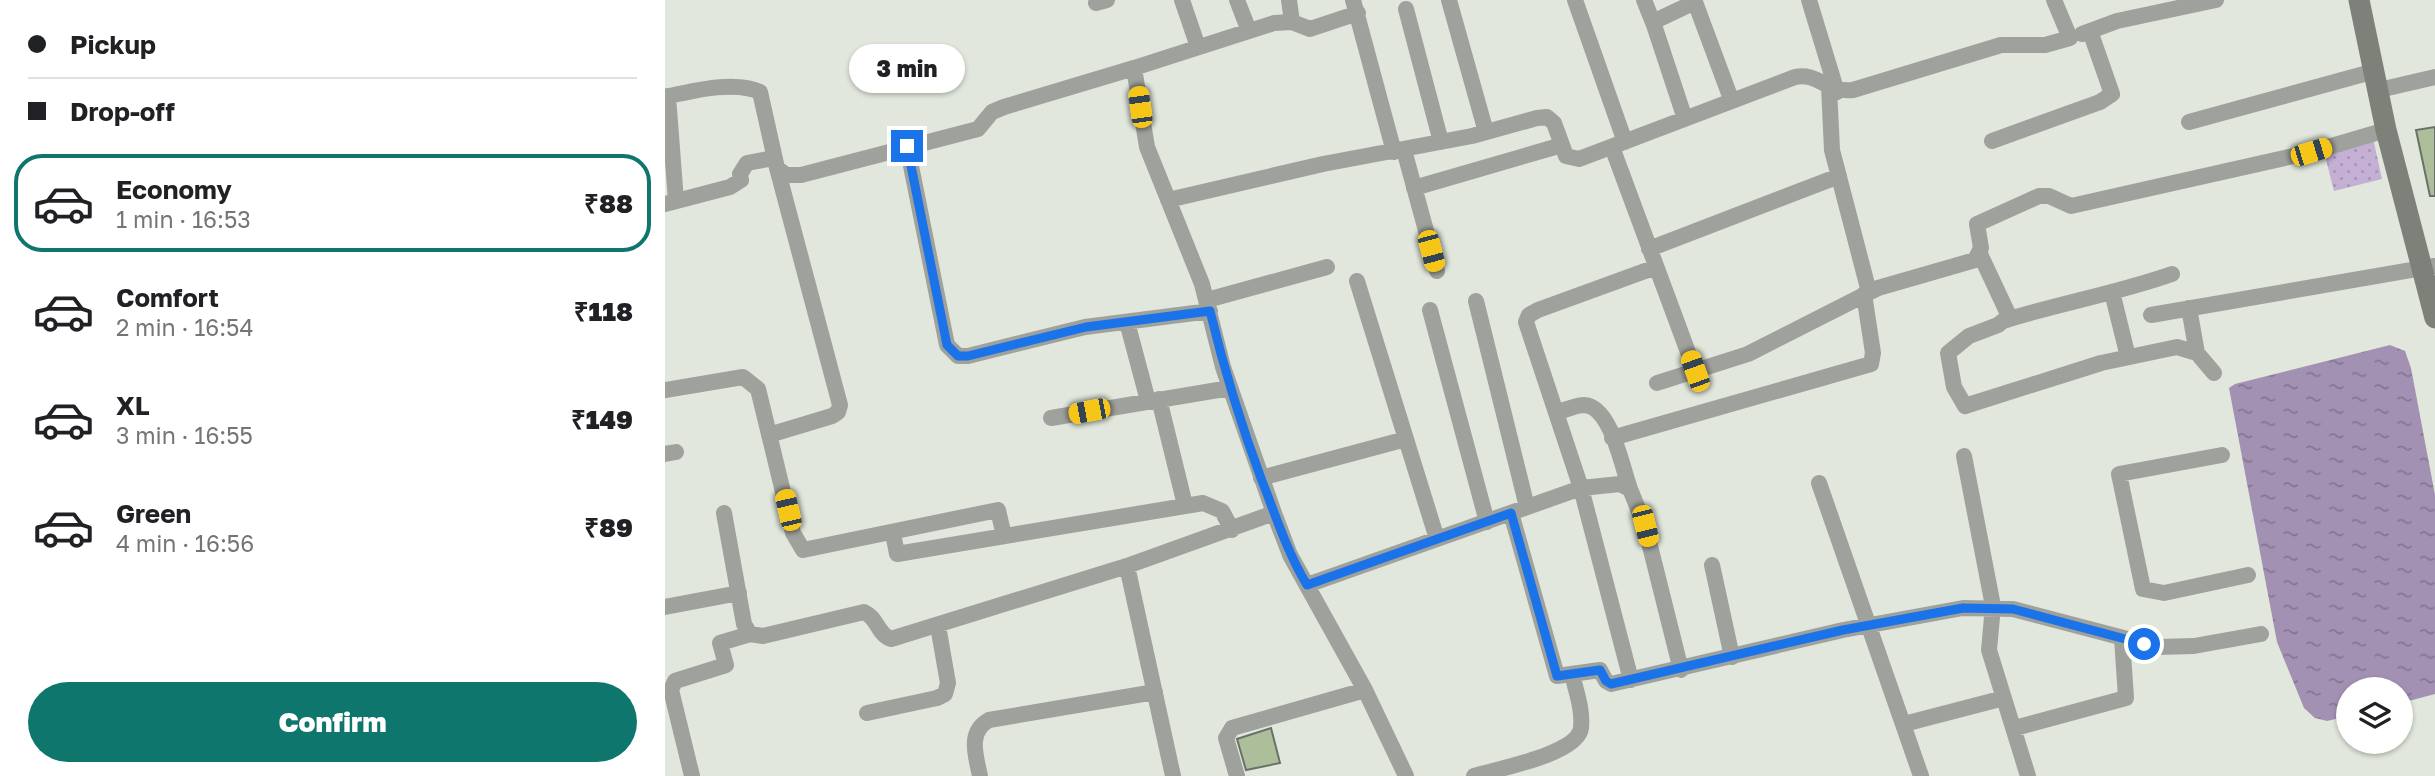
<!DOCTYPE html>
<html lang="en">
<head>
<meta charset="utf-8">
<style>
  body { margin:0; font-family:"Golos Text",sans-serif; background:#f2f2f2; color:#202124; height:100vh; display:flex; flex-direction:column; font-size:26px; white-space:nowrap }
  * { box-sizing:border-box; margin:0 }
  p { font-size:23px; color:#757577 }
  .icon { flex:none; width:38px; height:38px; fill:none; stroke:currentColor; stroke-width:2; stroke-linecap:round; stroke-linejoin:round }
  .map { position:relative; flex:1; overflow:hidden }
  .panel { display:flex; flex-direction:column; background:#fff; width:665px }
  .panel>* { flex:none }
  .hud { display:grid; align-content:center; height:154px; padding:0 28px; background:#fff }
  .fabs { position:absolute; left:1671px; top:677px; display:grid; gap:14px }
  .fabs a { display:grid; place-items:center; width:77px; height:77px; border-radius:50%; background:#fff; box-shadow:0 2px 5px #0004; font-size:35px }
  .end { position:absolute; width:32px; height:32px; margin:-16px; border:9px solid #1a73e8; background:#fff; box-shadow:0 0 0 4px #fff }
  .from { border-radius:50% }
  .bubble { position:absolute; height:49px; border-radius:24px; background:#fff; box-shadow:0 2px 5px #0004; font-size:23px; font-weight:800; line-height:49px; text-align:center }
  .car { position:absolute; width:21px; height:42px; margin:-21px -10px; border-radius:9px; box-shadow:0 0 5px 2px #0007; background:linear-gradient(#f5c518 24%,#345 0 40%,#f5c518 0 76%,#345 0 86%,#f5c518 0) }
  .hud b { display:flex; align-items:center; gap:24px; height:66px; font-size:26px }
  .hud b+b { border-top:2px solid #e0e0e0 }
  .hud i { width:18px; height:18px; background:#202124 }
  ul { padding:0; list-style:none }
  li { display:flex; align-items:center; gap:21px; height:98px; margin:0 14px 10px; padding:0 14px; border:4px solid transparent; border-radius:28px }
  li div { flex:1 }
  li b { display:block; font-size:26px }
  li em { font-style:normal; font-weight:800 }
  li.selected { border-color:#0f766e }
  li>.icon { width:63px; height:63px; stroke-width:1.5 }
  .button { display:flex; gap:14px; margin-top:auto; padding:14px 28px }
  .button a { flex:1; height:80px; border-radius:42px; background:#0f766e; color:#fff; font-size:28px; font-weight:800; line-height:80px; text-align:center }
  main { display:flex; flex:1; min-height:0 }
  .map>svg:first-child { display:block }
  .park { fill:url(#park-dots) }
  .water { fill:url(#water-ripples) }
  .building { fill:#acbe9a; stroke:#6c7167; stroke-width:2 }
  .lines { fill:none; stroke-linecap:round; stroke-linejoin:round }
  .street { stroke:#9fa19d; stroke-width:16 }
  .secondary { stroke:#7d817a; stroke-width:21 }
  .route { stroke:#1a73e8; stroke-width:9 }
</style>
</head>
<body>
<main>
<section class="panel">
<div class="hud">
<b><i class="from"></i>Pickup</b>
<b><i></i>Drop-off</b>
</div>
<ul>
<li class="selected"><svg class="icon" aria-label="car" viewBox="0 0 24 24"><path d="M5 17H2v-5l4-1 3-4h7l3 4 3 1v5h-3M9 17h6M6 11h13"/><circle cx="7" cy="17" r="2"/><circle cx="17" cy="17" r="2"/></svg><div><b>Economy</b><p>1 min · 16:53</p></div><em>₹88</em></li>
<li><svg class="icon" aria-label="car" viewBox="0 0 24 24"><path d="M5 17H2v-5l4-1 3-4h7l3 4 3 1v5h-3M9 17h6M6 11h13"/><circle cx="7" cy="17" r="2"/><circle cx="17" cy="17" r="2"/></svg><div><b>Comfort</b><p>2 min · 16:54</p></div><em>₹118</em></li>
<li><svg class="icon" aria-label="car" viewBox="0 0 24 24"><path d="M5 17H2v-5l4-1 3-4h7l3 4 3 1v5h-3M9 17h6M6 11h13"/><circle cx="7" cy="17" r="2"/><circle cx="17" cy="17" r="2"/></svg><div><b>XL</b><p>3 min · 16:55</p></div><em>₹149</em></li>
<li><svg class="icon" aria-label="car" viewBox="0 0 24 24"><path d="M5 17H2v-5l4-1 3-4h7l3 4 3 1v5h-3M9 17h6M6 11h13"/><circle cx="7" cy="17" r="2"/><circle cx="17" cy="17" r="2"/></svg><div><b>Green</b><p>4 min · 16:56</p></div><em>₹89</em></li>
</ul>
<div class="button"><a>Confirm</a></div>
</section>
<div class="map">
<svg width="1770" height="776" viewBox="0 0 1770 776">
  <defs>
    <pattern id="park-dots" width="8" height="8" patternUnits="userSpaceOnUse" patternTransform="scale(1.75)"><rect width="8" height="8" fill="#c3b0d4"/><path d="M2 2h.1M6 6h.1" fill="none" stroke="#a797b5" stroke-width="1.8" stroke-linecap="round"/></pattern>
    <pattern id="water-ripples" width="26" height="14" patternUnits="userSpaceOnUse" patternTransform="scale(1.75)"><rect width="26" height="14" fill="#a391b4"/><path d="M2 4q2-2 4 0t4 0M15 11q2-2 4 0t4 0" fill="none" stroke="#847691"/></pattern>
  </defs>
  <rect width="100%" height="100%" fill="#e1e7dc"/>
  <path class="park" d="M 1708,138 L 1717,179 L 1669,191 L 1659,152 Z"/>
  <path class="water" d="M 1725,345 L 1740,351 L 1746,368 L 1770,495 L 1770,694 L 1736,703 L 1736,690 L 1684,690 L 1683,716 L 1662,721 L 1650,718 L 1639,708 L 1612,642 L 1564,388 L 1570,384 Z"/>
  <path class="building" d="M 1770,127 L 1770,196 L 1765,196 L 1751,130 Z
    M 606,728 L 615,763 L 581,770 L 572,739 Z"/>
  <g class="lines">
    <path class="street" d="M 517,0 L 533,47
      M 572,0 L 584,31
      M 624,0 L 627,22
      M 688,0 L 729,152
      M 784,0 L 821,132
      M 910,0 L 960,142
      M 979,0 L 989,25
      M 1144,0 L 1172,92
      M 431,3 L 442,0
      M 741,9 L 776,142
      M 1417,34 L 1452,21 L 1551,0
      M 469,68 L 609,23 L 627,22 L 645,29 L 693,13
      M 1164,87 L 1167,150 L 1204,292
      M 1714,90 L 1770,77
      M 3,96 L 11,201
      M 0,97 C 27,91 70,80 95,92 L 112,168 L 121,175 L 136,175 L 313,129 L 327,112 L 339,107 L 469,68 L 482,147 L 537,284 L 558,367 L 609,513 L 625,555 L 700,690 L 741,776
      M 1020,119 L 989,25 L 992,20 L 1030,2 L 1066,99
      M 1524,122 L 1710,71
      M 1327,141 L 1435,102 L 1447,94 L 1425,31
      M 242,146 L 282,345 L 293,356 L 303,356 L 420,327 L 545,311
      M 947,147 L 1030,371
      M 739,150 L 772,271
      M 749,188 L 897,145
      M 503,200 L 658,164 L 807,136 L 872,118 L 882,117 L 889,123 L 901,156 L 914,159 L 1130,77 C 1153,72 1162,93 1188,90 L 1336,45 L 1380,45 L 1405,38 L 1389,0
      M 0,204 L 65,187 L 76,180 L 75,174 L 82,163 L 109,158
      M 984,249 L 1174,176
      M 1315,254 L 1344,316 L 1333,325 L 1304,336 L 1283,353 L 1289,387 L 1300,406 L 1436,363 L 1512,347 L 1532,353 L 1549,373
      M 692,281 L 772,539
      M 1447,292 L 1463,357
      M 542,300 L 662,267
      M 811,301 L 862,507
      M 1524,308 L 1532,353
      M 765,310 L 822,522
      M 1486,315 L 1770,266
      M 1341,320 C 1396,303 1453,293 1507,274
      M 462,322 L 483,401
      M 992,383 L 1083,354 L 1213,288 L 1310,260 L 1316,248 L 1312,224 L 1374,196 L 1384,196 L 1406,206 L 1646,152 L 1721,130
      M 0,390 L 78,377 L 93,389 L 128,533 L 138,550 L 333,510 L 339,536
      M 494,399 L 520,505
      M 892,412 C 901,410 911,405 919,405 C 946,406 957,467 965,489
      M 386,418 L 565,388
      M 104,435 L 167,416 L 173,412 L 175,405 L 112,168
      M 947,438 L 1206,364 L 1208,353 L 1199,294
      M 0,454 L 11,452
      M 1557,455 L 1454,474 L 1478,589 L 1499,593 L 1583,575
      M 1299,456 L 1328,606 L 1324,650 L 1363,776
      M 596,478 L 741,439
      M 1154,483 L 1256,776
      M 59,513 L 79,624 L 85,634 L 98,636 L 199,612 C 213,618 212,634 226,639 L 462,566 L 609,513
      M 846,513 L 892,676 L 935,670 L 941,681 L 946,684 L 1178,630 L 1298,608 L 1348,609 L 1493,647 L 1529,646 L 1596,634
      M 228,533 L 232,554 L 538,503 L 557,511 L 567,530
      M 1047,565 L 1067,657
      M 462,566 L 508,776
      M 642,585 L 916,488 L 955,484 L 965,489 L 980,526 L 1016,670
      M 0,607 L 74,593
      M 966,680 L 916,488 L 861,322 L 864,315 L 873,310 L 991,267
      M 202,713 L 272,698 L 280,694 L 283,683 L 273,626
      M 1239,724 L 1339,698
      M 1350,728 L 1461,698 L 1457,638
      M 27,776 L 6,690 L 10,681 L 61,665 L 55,643 L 85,634
      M 315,776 C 311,756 302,732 324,720 L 490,692
      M 572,776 L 561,738 L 567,728 L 700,690
      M 809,776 C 832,769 913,754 916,728 C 918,710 911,691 907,674"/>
    <path class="secondary" d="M 1694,0 L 1721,130 L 1770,318"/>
  </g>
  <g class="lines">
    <path class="route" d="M 242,146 L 282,345 L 293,356 L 303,356 L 421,327 L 545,311 C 559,369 576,425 597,481 C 611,516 622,552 642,585 L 846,513 L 892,676 L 935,670 L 941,681 L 946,684 L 1178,630 L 1298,608 L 1348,609 L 1479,644"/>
  </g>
</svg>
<div class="fabs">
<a><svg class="icon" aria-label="layers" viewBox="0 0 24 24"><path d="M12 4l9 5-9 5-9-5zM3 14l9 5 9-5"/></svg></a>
</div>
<i class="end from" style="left:1479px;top:644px"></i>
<i class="end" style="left:242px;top:146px"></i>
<div class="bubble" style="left:184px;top:44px;width:116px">3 min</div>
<i class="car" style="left:475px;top:107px;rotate:352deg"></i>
<i class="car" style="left:1646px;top:152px;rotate:73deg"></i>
<i class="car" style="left:766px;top:251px;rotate:165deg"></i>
<i class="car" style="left:1030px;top:371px;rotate:340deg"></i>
<i class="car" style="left:424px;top:411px;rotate:259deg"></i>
<i class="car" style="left:123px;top:510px;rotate:347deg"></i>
<i class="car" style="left:980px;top:526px;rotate:166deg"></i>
</div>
</main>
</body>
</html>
